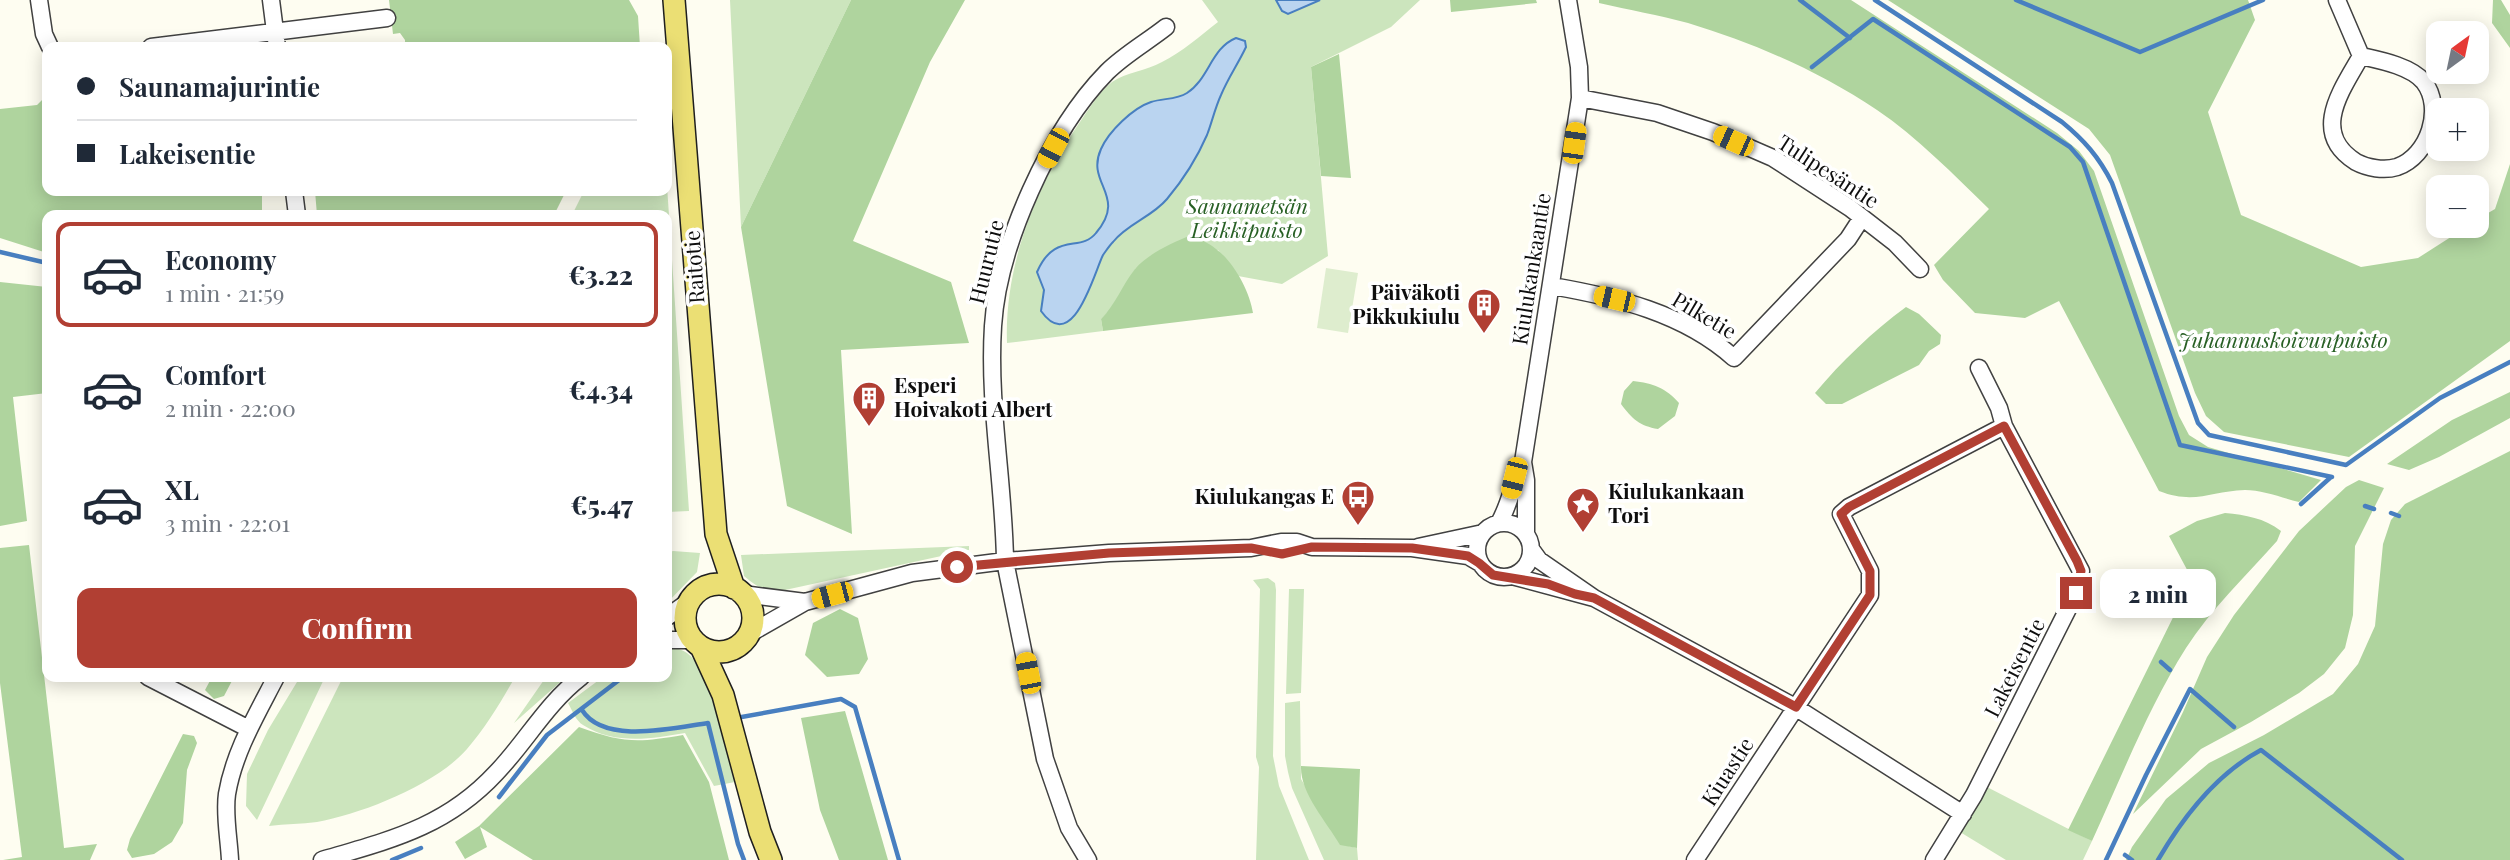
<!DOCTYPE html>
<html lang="en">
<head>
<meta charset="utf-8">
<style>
  body { margin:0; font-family:"Playfair Display",serif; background:#f6f6f7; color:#1f2937; height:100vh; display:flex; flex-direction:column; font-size:26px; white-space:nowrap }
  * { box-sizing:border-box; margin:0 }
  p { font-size:23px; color:#747a83 }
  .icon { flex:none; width:38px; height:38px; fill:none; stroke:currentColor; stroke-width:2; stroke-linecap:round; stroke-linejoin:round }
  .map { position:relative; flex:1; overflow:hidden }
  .panel { position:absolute; left:42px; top:210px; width:630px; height:472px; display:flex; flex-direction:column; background:#fff; border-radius:14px; box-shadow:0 4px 18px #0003 }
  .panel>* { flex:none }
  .banner { position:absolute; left:42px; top:42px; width:630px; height:154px; border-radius:14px; box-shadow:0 4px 18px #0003; display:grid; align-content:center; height:154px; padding:0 35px; background:#fff }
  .needle { width:46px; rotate:33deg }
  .controls { position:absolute; left:2426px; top:21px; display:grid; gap:14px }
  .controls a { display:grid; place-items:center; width:63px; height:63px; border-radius:14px; background:#fff; box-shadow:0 4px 18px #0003; font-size:35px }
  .end { position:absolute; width:32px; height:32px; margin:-16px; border:9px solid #b13f33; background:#fff; box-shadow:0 0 0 4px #fff }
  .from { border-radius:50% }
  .bubble { position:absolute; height:49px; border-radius:14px; background:#fff; box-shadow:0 4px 18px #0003; font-size:23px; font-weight:800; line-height:49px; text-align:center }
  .car { position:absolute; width:21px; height:42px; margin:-21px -10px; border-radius:9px; box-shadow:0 0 5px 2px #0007; background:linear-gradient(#f5c518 24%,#345 0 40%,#f5c518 0 76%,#345 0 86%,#f5c518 0) }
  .banner b { display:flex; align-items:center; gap:24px; height:66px; font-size:26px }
  .banner b+b { border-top:2px solid #e0e1e3 }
  .banner i { width:18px; height:18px; background:#1f2937 }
  ul { padding:12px 0 0; list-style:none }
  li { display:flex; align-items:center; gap:21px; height:105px; margin:0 14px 10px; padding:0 21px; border:4px solid transparent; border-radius:14px }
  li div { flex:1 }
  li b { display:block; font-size:26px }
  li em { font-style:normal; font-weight:800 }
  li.on { border-color:#b13f33 }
  li>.icon { width:63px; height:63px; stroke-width:1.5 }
  .button { display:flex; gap:14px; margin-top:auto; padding:14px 35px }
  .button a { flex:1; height:80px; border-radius:14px; background:#b13f33; color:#fff; font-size:28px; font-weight:800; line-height:80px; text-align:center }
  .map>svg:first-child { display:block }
  .green { fill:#cce5bd }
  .forest { fill:#afd49e }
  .pitch { fill:#deedce }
  .water { fill:#bad4f0; stroke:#487fc0; stroke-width:2 }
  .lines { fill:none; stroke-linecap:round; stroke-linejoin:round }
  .stream { stroke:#487fc0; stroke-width:4.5 }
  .minor-casing { stroke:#414141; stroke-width:19 }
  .major-casing { stroke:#1f1f1f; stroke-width:24 }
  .minor { stroke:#fff; stroke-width:16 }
  .major { stroke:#ebdf74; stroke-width:21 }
  .route { stroke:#b13f33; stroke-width:9 }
  .labels { text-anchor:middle; stroke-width:7; stroke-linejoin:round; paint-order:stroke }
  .street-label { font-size:21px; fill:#0e0e0e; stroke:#fff }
  .park-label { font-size:21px; font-style:italic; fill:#286025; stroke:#fff }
  .poi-label { font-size:21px; font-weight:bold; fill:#0e0e0e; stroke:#fff; text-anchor:end }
</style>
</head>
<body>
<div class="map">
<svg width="2510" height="860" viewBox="0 0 2510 860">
  <rect width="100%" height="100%" fill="#fefdf1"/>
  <path class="green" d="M 730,0 L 851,0 L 741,227 Z
    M 1202,0 L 1420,0 L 1391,27 L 1311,67 L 1328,256 L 1282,284 L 1238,276 L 1218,250 L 1136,268 L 1110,310 L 1101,319 L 1103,331 L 1007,343 C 1004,265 1037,183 1082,119 C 1091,106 1099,92 1112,82 C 1126,72 1146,71 1162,62 C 1182,52 1200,36 1218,22 Z
    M 667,186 L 689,511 L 667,512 L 667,215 L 572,215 L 584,191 L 667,191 Z
    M 969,546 L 969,550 L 785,590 C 766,592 758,588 744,576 L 741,555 Z
    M 673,551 L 700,553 L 697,572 L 667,603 L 667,553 Z
    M 1268,578 L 1275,583 L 1276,590 L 1273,756 L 1279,786 L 1309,860 L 1256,860 L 1259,767 L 1256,757 L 1260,589 L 1253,580 Z
    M 1289,589 L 1304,589 L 1301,693 L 1286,694 Z
    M 672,646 C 676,648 683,650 687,653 C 710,669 727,753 735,782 L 714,786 L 685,733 C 651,739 614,745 583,725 C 576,721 572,710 568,703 L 603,677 L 667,677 L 667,647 Z
    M 300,677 L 325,677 L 257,820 L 246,806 L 247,774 L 268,730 Z
    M 343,677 L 515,677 C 501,702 486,727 467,749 C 437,784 362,814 317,822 C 302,824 285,824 269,826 Z
    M 546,677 L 566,677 L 514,723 Z
    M 1300,701 L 1301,779 L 1340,844 L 1357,848 L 1358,860 L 1324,860 L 1292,788 L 1288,772 L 1285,756 L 1285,703 Z
    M 1987,787 L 2092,841 L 2083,860 L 2006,860 L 1960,832 Z"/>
  <path class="forest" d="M 389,0 L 629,0 L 638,16 L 640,47 L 405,47 L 405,40 L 400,33 L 393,34 Z
    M 851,0 L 965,0 L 930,62 L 853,241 L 951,282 L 969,343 L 841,350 L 852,534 L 787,506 L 741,227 Z
    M 1450,0 L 1536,0 L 1537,3 L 1451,12 Z
    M 1599,0 L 1851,0 L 2057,133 L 2079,151 L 2094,171 L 2179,416 L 2189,435 L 2208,447 L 2321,480 L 2299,502 C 2283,498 2262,490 2245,490 C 2211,491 2195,505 2159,491 L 2059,301 L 2025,318 L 1975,313 L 1943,280 L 1934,265 L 1989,209 C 1954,175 1917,137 1877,110 C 1819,71 1754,43 1688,23 C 1659,15 1629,10 1599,3 Z
    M 1888,0 L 2248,0 L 2255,20 L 2208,112 L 2241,215 L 2361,267 L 2418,258 L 2468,226 L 2476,226 L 2476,220 L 2495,209 L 2510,164 L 2510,341 L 2349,457 L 2224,432 L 2206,416 L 2195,393 L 2110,155 L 2089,129 Z
    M 2493,0 L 2501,0 L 2510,15 L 2510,48 L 2492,23 Z
    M 1339,54 L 1351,178 L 1321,176 L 1311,67 Z
    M 47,84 L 47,191 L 262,191 L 262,215 L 47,215 L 47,253 L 0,238 L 0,109 L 37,105 L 44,98 Z
    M 315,191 L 566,191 L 554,215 L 317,215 Z
    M 1191,235 C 1199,239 1209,243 1216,249 C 1234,262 1250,292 1253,313 L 1103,331 L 1101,319 C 1116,304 1122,285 1135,269 C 1149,253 1172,243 1191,235 Z
    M 0,282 L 47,287 L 47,393 L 13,397 L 27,521 L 0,526 Z
    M 1906,307 L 1919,314 L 1941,335 L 1940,344 L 1929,351 L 1919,365 L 1842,404 L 1826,404 L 1815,393 C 1841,362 1873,331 1906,307 Z
    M 1633,381 C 1653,383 1666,388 1679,403 L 1675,416 L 1658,429 C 1640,426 1632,419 1621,404 L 1624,391 Z
    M 2510,392 L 2510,418 L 2439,457 L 2409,470 L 2387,464 L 2452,420 Z
    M 2510,451 L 2510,860 L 2126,860 L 2132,847 L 2166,799 L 2209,763 L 2264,735 L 2333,694 L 2358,664 L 2375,626 L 2383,544 L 2391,520 L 2405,504 Z
    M 2359,480 L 2384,488 L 2355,546 L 2353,615 L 2345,648 L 2324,674 L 2299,693 L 2251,722 L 2201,749 L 2133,814 L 2183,712 L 2207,657 L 2234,615 L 2299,531 L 2346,487 Z
    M 2225,513 C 2246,515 2264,518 2281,531 L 2277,541 C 2246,576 2211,609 2186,648 C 2148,708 2122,776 2092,841 L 2068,830 L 2192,579 L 2169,536 L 2197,521 Z
    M 29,545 L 64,848 L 97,844 L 90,860 L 3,860 L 22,857 L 0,683 L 0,548 Z
    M 840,609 L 858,618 L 868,659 L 859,674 L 827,677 L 805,655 L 813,623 Z
    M 212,677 L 234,677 L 224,696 L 214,699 L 205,690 Z
    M 845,711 L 888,860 L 839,860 L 820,810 L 801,718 Z
    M 579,727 C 623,743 637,743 683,735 L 709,782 L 729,860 L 533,860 L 480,827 L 487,847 L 465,859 L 455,842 L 479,826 Z
    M 183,734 L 194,736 L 197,743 L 187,770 L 183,823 L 172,842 L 154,854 L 132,858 L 127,850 L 130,839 Z
    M 1301,766 L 1360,769 L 1357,848 L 1340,845 C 1326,821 1300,793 1301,766 Z"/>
  <path class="pitch" d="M 1326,268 L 1358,273 L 1348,333 L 1317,328 Z"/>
  <path class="water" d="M 1276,0 L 1320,0 L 1288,14 L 1282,11 Z
    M 1236,38 L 1245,41 L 1246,47 C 1238,64 1228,78 1221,95 C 1215,108 1212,122 1207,135 C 1197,158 1183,180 1167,199 C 1152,217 1127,224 1113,242 C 1109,246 1106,251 1103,255 C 1094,273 1073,356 1041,311 L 1044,290 L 1037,272 C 1055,231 1080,253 1096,233 C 1128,195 1085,184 1101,149 C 1109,131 1133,108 1151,102 C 1163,98 1176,100 1187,93 C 1209,79 1211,48 1236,38 Z"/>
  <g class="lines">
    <path class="stream" d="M 1800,0 L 1850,38
      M 1875,0 L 2062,122 C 2084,140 2099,157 2112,183 L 2198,423 L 2209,435 L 2346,465 L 2440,398 L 2510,362
      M 2016,0 L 2140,52 L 2263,0
      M 1812,67 L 1873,19 L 2070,147 L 2083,162 L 2180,445 L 2332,477
      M 0,252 L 47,263
      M 2301,504 L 2331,477
      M 2365,506 L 2374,509
      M 2391,513 L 2399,516
      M 2161,662 L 2170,670
      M 582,710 C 604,745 673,728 708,723 L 738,844 L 744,860
      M 736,718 L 841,699 L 855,707 L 899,860
      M 499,797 L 547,735 L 623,677
      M 2125,855 L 2132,860
      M 392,860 L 421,848
      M 2106,860 L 2146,775 L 2190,689 L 2234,727
      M 2158,860 C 2183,817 2216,774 2261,750 L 2402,860"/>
    <defs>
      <path id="minor" d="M 39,0 L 44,34 L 50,47
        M 271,0 L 277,47
        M 2337,0 L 2361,56
        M 151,47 L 387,18
        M 2361,56 C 2379,60 2411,66 2424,82 C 2444,108 2429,156 2397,167 C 2384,171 2367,168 2356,162 C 2310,133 2341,91 2361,56 Z
        M 1580,98 L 1657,113 L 1713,132 L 1773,158 L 1850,208 L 1895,243 L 1920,269
        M 294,191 L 297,215
        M 1552,286 C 1616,297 1684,313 1734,358 L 1848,239 L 1861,219
        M 1523,462 L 1526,480 L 1526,534
        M1477 550a27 27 0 1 1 54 0a27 27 0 1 1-54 0Z
        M 1499,523 C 1510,504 1513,482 1523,462 L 1580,98 L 1579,67 L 1568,0
        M 1418,547 L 1483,533
        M 1512,576 L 1594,598 L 1539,560 L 1531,549
        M 743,594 L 805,602
        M 1594,598 L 1795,707 L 1963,814
        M 667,617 L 688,602
        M 749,634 L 805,602 L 912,573 L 1005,561 L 1109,553 L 1251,548 L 1281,542 L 1297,542 L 1312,547 L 1412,548 L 1468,556 L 1480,563
        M 667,640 L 693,640
        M 148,677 L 249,729
        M 230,860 C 229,839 224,814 227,794 C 234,752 257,714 276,677
        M 322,860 C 390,840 446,827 496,773 C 526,742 546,704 581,677
        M 1088,860 L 1069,828 L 1045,759 L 1005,561 C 1004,483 988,405 993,326 C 998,246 1050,130 1107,72 C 1124,55 1147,42 1166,27
        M 1695,860 L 1870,595 L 1870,571 L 1841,514 L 1849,507 L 2004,426
        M 1934,860 L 1974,795 L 2076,593 L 2081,571 L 2004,426 L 1999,408 L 1979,368"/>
      <path id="major" d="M 674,0 L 716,534 L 734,588
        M685 618a34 34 0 1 1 68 0a34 34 0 1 1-68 0Z
        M 701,647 L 723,695 L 760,832 L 771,860"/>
    </defs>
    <use href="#minor" class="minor-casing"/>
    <use href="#major" class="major-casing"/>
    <use href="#minor" class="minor"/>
    <use href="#major" class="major"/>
  </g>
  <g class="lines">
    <path class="route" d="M 957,567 L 1109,553 L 1251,548 L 1282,554 L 1312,547 L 1412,548 L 1468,556 L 1479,563 L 1493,575 L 1548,584 L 1575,594 L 1594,598 L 1796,707 L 1870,595 L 1870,571 L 1841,514 L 1849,507 L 2004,426 L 2077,561 L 2081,571 L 2076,593"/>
  </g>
  <defs>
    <symbol id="building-pin" viewBox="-11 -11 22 30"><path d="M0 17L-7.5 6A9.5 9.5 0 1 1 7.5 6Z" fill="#b13f33" stroke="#fff"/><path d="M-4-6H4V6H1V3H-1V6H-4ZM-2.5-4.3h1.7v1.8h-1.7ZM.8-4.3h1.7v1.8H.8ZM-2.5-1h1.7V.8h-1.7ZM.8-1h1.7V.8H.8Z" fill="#fff"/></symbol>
    <symbol id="bus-pin" viewBox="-11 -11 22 30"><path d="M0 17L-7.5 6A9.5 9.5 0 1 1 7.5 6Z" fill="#b13f33" stroke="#fff"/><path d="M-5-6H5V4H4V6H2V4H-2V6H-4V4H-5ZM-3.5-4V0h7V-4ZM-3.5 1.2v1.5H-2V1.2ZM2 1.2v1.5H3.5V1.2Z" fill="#fff"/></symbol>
    <symbol id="sight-pin" viewBox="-11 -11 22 30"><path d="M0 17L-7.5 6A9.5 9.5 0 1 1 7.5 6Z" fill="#b13f33" stroke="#fff"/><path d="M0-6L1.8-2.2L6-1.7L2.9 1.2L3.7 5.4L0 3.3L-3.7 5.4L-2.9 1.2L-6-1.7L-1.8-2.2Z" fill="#fff"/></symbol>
  </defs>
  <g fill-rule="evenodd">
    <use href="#building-pin" x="1465" y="286" width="38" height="52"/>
    <use href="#building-pin" x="850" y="379" width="38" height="52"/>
    <use href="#bus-pin" x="1339" y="478" width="38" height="52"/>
    <use href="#sight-pin" x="1564" y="485" width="38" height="52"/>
  </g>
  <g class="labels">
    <g class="street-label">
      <text transform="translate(1828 172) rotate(33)" y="7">Tulipesäntie</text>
      <text transform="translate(987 262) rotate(-76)" y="7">Huurutie</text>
      <text transform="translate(695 267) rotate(-94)" y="7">Raitotie</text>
      <text transform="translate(1532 269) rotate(-81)" y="7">Kiulukankaantie</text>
      <text transform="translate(1704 316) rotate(31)" y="7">Pilketie</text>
      <text transform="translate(2015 668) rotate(-63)" y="7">Lakeisentie</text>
      <text transform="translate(1728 772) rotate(-57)" y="7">Kiuastie</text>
    </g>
    <g class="park-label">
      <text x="1247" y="214">Saunametsän<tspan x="1247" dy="24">Leikkipuisto</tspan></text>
      <text x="2283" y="348">Juhannuskoivunpuisto</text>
    </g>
    <g class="poi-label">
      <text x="1460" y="300">Päiväkoti<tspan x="1460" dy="24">Pikkukiulu</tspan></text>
      <text x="894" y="393" text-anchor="start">Esperi<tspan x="894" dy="24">Hoivakoti Albert</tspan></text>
      <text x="1608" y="499" text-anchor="start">Kiulukankaan<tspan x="1608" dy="24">Tori</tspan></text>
      <text x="1334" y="504">Kiulukangas E</text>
    </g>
  </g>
</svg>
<div class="controls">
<a><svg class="needle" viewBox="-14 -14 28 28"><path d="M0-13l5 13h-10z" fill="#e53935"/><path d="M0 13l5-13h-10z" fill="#747a83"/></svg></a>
<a>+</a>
<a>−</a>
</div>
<i class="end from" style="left:957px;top:567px"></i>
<i class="end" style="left:2076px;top:593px"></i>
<div class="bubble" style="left:2100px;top:569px;width:116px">2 min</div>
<i class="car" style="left:1733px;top:141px;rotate:294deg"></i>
<i class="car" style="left:1574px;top:143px;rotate:8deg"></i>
<i class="car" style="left:1053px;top:148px;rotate:208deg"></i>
<i class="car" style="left:1614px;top:299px;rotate:283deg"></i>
<i class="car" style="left:1514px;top:478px;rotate:194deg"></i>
<i class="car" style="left:832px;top:595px;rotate:255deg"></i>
<i class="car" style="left:1028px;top:673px;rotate:349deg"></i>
<div class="banner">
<b><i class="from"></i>Saunamajurintie</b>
<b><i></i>Lakeisentie</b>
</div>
<section class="panel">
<ul>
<li class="on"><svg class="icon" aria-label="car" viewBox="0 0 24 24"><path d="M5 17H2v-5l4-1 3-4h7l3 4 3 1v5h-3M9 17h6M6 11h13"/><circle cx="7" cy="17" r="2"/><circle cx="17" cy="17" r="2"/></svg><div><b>Economy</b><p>1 min · 21:59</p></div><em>€3.22</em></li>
<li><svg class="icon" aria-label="car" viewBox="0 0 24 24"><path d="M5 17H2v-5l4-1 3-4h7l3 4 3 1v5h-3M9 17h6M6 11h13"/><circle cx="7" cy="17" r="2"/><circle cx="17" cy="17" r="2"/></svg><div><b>Comfort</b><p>2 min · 22:00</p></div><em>€4.34</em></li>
<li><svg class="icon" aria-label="car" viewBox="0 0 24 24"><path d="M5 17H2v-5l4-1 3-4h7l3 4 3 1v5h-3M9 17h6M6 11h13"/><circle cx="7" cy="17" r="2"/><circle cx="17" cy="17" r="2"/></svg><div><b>XL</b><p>3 min · 22:01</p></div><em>€5.47</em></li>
</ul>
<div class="button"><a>Confirm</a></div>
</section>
</div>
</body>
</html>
